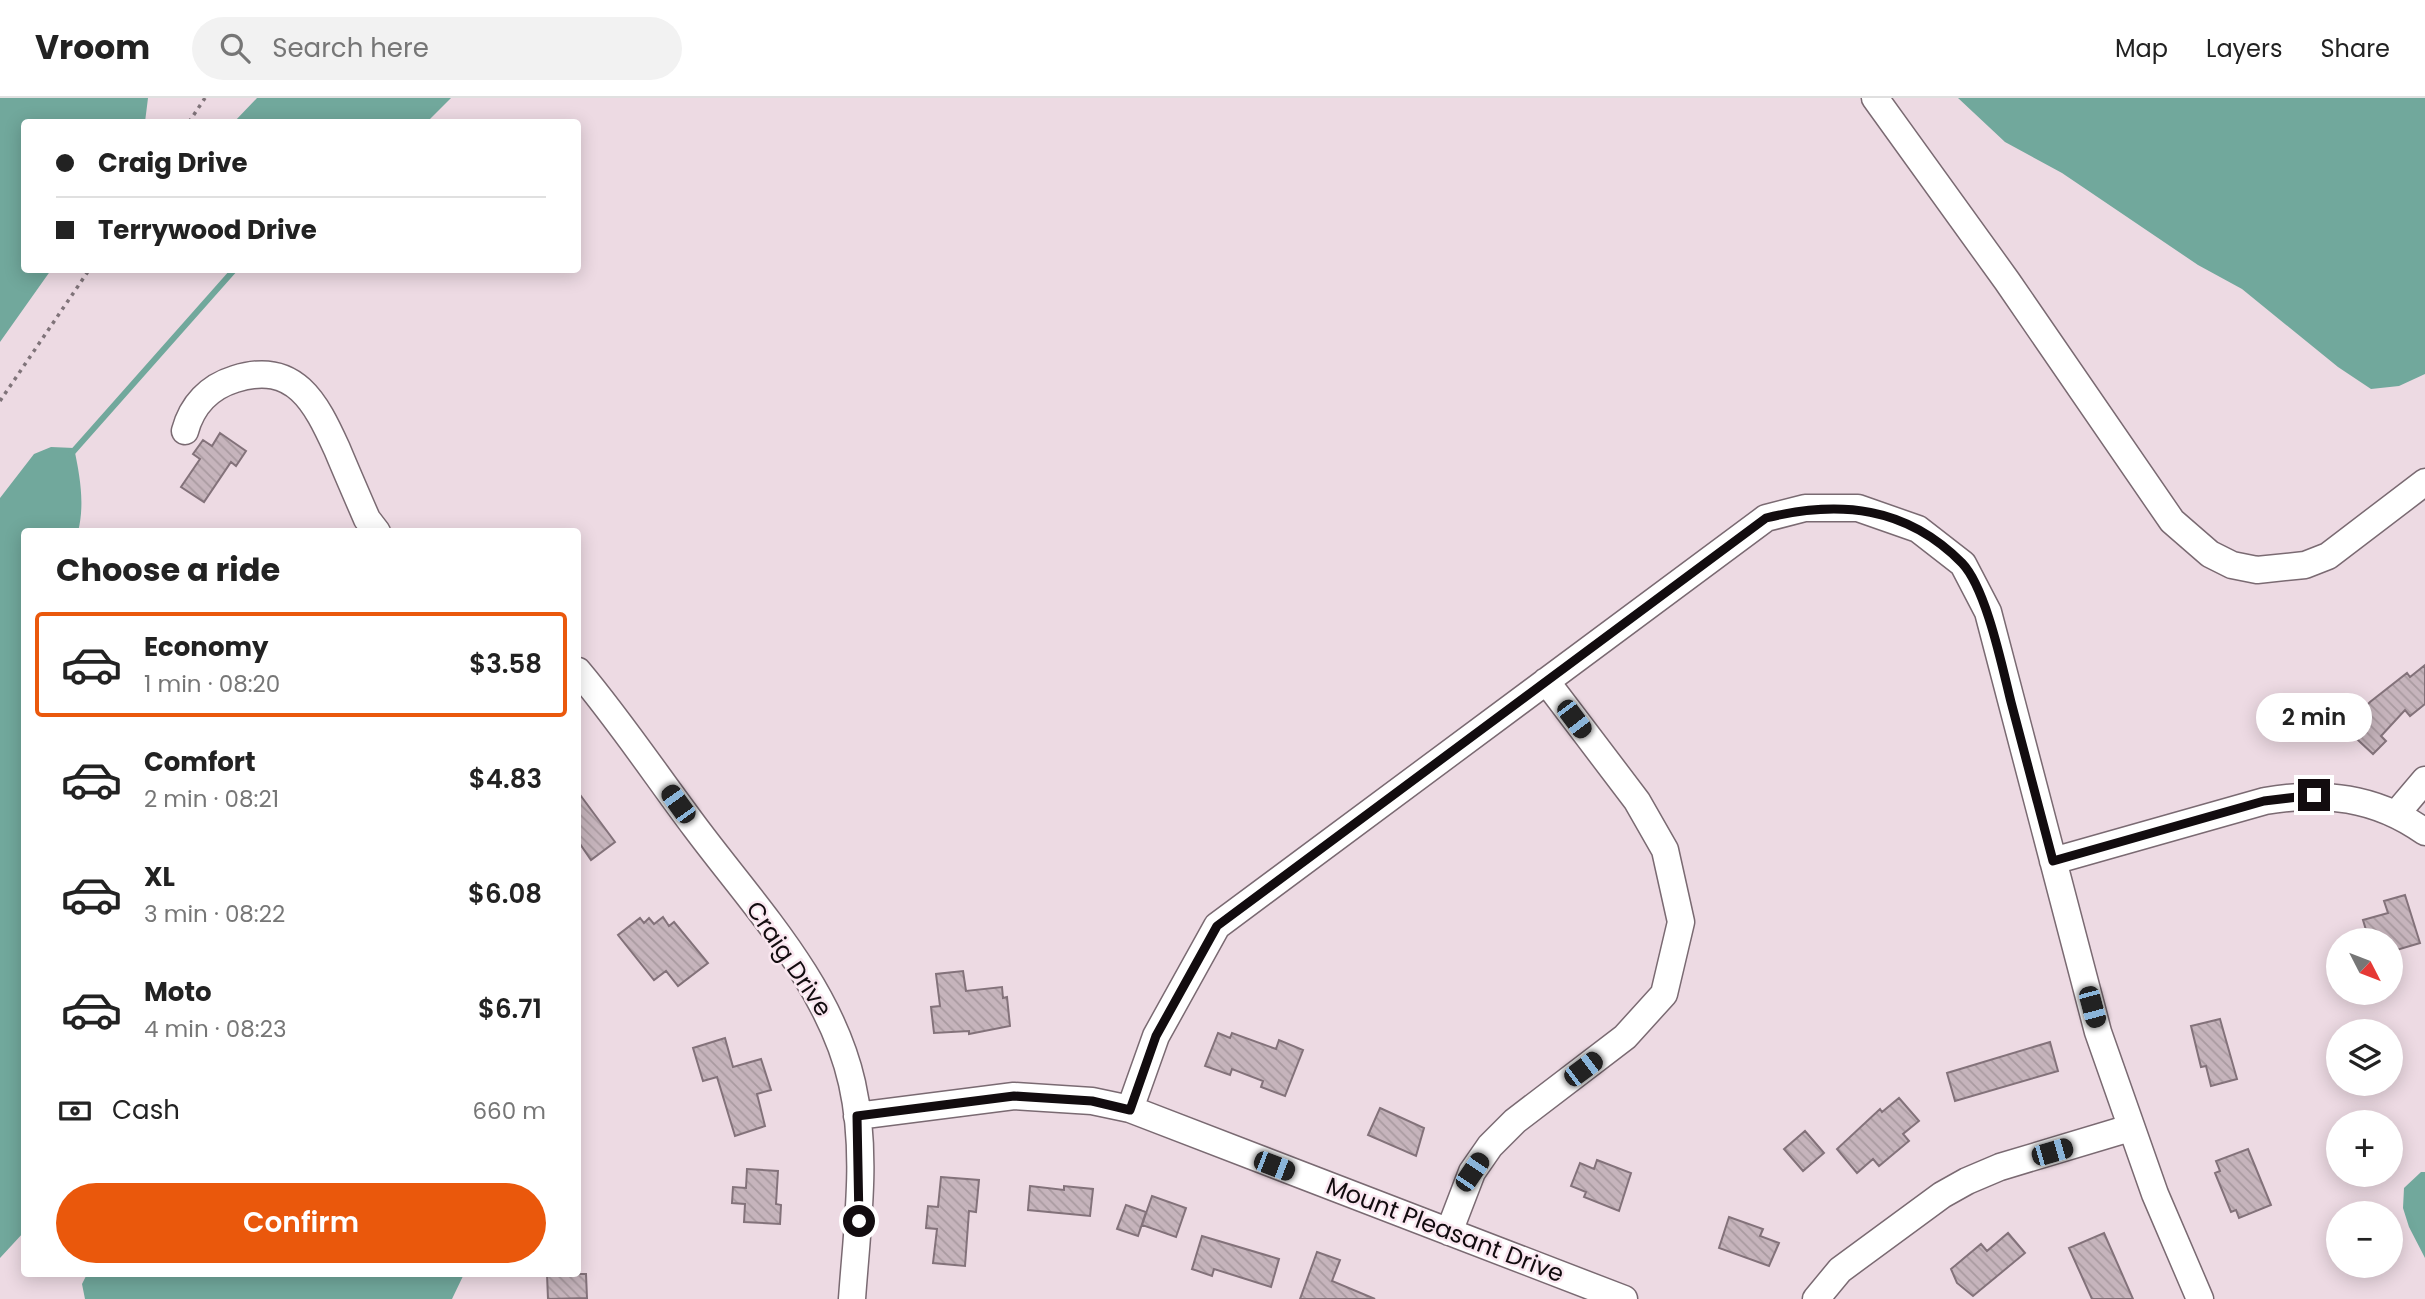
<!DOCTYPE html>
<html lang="en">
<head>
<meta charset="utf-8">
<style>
  body { margin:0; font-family:Poppins,sans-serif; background:#f2f2f2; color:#222; height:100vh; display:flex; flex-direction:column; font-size:26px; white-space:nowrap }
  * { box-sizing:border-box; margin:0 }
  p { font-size:23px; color:#767676 }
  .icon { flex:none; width:38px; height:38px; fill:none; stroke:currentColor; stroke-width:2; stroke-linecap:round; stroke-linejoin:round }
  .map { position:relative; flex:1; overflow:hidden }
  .side { position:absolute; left:21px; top:430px; width:560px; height:749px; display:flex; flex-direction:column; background:#fff; border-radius:7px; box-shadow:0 4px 18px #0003 }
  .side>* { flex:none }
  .hud { position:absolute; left:21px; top:21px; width:560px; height:154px; border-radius:7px; box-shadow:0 4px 18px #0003; display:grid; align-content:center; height:154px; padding:0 35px; background:#fff }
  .needle { width:46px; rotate:132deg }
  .controls { position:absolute; left:2326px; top:830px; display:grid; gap:14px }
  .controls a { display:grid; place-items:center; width:77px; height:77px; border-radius:50%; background:#fff; box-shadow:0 4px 18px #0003; font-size:35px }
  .end { position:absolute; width:32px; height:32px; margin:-16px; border:9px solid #120c0f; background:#fff; box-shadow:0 0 0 4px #fff }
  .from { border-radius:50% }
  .bubble { position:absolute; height:49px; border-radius:24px; background:#fff; box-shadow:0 4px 18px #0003; font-size:23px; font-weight:600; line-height:49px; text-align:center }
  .car { position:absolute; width:21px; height:42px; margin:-21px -10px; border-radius:9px; box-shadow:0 0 5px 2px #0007; background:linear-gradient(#222 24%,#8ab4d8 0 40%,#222 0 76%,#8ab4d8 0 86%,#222 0) }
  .hud b { display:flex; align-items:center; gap:24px; height:66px; font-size:26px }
  .hud b+b { border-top:2px solid #e0e0e0 }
  .hud i { width:18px; height:18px; background:#222 }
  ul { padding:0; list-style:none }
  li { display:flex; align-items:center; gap:21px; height:105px; margin:0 14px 10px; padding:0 21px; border:4px solid transparent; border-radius:7px }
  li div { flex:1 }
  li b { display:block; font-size:26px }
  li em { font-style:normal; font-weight:600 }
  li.active { border-color:#ea580c }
  li>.icon { width:63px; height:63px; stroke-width:1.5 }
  h2 { padding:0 35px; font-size:32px; line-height:84px }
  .pay { display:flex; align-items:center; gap:18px; height:77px; padding:0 35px; font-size:26px }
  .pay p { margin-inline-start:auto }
  .primary-button { display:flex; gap:14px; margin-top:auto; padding:14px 35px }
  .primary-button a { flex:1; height:80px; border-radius:42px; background:#ea580c; color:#fff; font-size:28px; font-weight:600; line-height:80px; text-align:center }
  header { display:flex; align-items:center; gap:42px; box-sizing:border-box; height:98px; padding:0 35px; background:#fff; border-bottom:2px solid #e0e0e0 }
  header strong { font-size:33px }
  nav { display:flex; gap:38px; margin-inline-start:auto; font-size:24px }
  .search { width:490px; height:63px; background:#f2f2f2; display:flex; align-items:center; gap:18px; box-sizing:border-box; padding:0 24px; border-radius:38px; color:#767676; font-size:26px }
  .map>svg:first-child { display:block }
  .water { fill:#71a89c }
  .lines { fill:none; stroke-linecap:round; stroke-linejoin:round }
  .stream { stroke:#71a89c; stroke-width:6 }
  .building { fill:url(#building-back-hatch); stroke:#83727a; stroke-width:2 }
  .minor-casing { stroke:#7a6a72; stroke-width:29 }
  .path { stroke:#7f7379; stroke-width:3.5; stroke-dasharray:3.5 5; stroke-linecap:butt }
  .minor { stroke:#fff; stroke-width:26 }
  .route { stroke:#120c0f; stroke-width:9 }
  .labels { text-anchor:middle; stroke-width:5; stroke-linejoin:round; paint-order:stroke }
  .street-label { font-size:24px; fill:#120c0f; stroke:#fae7f0 }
</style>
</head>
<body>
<header>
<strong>Vroom</strong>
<div class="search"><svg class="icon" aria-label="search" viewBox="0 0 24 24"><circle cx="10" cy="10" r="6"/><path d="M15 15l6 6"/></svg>Search here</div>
<nav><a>Map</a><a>Layers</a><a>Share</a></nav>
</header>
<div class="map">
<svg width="2425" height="1201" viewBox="0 0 2425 1201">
  <defs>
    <pattern id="building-back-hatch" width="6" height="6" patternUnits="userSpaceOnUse" patternTransform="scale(1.75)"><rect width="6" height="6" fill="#c6b4bc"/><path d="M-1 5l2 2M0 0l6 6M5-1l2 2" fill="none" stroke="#a99aa0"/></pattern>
  </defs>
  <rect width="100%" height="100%" fill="#eddae3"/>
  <path class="water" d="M 0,0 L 148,0 L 145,24 L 24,24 L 24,172 L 51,172 L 0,244 Z
    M 257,0 L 451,0 L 427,24 L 234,24 Z
    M 1958,0 L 2425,0 L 2425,276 L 2399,288 L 2371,291 L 2338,269 L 2242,191 L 2198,167 L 2062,75 L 2005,44 Z
    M 51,349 L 74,350 C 80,378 85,406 78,434 L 24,434 L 24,1134 L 0,1160 L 0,400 L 34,356 Z
    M 2421,1074 L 2425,1074 L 2425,1160 L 2409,1129 L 2403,1110 L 2404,1090 Z
    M 87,1176 L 464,1176 L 452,1201 L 85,1201 L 82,1186 Z"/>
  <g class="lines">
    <path class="stream" d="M 71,356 L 234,172"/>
  </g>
  <path class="building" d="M 220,335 L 246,353 L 236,368 L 231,364 L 204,404 L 181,389 L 200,361 L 193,356 L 203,342 L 212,348 Z
    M 2425,567 L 2425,606 L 2410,618 L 2405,612 L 2381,638 L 2386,643 L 2373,656 L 2345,630 L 2370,604 L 2407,575 L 2410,579 Z
    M 578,694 L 615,744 L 591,762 L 578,743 Z
    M 2405,797 L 2420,845 L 2390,854 L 2390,842 L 2369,842 L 2363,822 L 2388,815 L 2384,803 Z
    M 663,819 L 669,828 L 674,824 L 708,865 L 678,888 L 666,873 L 654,882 L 618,837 L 640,820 L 644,825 L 649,820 L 654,826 Z
    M 963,873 L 966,893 L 1002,889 L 1003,900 L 1007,899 L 1010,928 L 969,936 L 969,933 L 934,935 L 931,909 L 940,908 L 936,876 Z
    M 2220,921 L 2237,981 L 2211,988 L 2206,968 L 2201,969 L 2191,928 Z
    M 1218,935 L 1230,940 L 1232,935 L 1276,951 L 1279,942 L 1303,952 L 1285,998 L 1261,989 L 1263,983 L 1232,971 L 1230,977 L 1205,968 Z
    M 725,940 L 733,969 L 761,961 L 771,992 L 757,996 L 765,1028 L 735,1038 L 717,979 L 703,983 L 693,950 Z
    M 2050,944 L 2058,973 L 1955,1003 L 1947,975 Z
    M 1899,1000 L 1919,1023 L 1903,1036 L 1909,1043 L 1879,1068 L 1873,1061 L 1857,1075 L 1837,1051 L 1880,1011 L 1882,1014 Z
    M 1380,1010 L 1424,1030 L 1416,1058 L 1368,1037 Z
    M 1805,1033 L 1824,1055 L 1803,1073 L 1784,1051 Z
    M 2248,1051 L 2271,1107 L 2239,1120 L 2236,1112 L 2231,1114 L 2215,1075 L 2220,1073 L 2216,1063 Z
    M 1597,1062 L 1631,1075 L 1619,1113 L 1584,1099 L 1586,1094 L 1571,1088 L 1580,1065 L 1594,1071 Z
    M 747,1071 L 778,1073 L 776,1106 L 781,1107 L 780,1126 L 744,1124 L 745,1106 L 732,1105 L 733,1089 L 746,1090 Z
    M 941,1079 L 979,1082 L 976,1114 L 969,1113 L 965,1168 L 933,1165 L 937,1131 L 926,1130 L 928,1108 L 938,1109 Z
    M 1030,1088 L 1064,1092 L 1064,1088 L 1093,1091 L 1090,1118 L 1028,1112 Z
    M 1152,1098 L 1186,1110 L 1176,1139 L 1142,1127 Z
    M 1126,1107 L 1146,1114 L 1138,1138 L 1117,1131 Z
    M 1729,1119 L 1763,1131 L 1760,1138 L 1779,1145 L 1769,1168 L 1719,1150 Z
    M 2008,1135 L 2025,1155 L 1973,1198 L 1957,1185 L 1951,1171 L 1981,1146 L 1987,1153 Z
    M 2104,1135 L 2133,1201 L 2092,1201 L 2069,1150 Z
    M 1202,1138 L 1279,1161 L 1271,1189 L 1214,1171 L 1212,1178 L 1192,1171 Z
    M 1317,1154 L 1340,1162 L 1332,1183 L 1375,1201 L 1300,1201 Z
    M 547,1176 L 586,1176 L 587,1200 L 548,1201 Z"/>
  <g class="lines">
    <defs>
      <path id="minor" d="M 1875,0 L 2007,183 L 2172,423 L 2210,456 L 2232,467 L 2257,472 L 2305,467 L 2328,458 L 2425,384
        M 185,333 C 192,307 209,289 235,281 C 295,262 316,305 337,351 C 347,375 357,398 367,421 L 377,434
        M 578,573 C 620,623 656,677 695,729 C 754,808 830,887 852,985 C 868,1056 857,1129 852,1201
        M 2397,715 L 2425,682
        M 2053,763 L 2265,703 C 2323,693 2376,699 2425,734
        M 1130,1011 L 1156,938 L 1217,828 L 1766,420 L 1805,410 L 1858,410 L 1918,431 L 1963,466 L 1988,514 L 2098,934 L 2155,1096 L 2200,1201
        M 857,1018 L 1014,998 L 1092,1003 L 1130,1011 L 1624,1201
        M 1449,1134 L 1472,1074 L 1490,1048 L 1515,1023 L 1625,939 L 1664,896 L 1681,824 L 1665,752 L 1637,703 L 1546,583
        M 1816,1201 L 1840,1172 L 1942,1097 L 1967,1083 L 2000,1069 L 2130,1030"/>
    </defs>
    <use href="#minor" class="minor-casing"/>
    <path class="path" d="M 189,24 L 205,0
      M 0,303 L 89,172"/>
    <use href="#minor" class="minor"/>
  </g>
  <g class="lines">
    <path class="route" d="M 859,1123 L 857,1018 L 1014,998 L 1092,1003 L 1130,1012 L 1156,938 L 1217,828 L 1766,420 C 1839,402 1906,408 1962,465 C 1986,490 2002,568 2011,604 C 2025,657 2039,710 2053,763 L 2264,703 L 2314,697"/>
  </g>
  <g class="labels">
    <g class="street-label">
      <text transform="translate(789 861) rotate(56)" y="8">Craig Drive</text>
      <text transform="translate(1445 1132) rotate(21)" y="8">Mount Pleasant Drive</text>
    </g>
  </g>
</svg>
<div class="controls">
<a><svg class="needle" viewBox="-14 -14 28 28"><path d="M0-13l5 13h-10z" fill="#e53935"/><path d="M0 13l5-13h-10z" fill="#767676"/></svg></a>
<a><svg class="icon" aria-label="layers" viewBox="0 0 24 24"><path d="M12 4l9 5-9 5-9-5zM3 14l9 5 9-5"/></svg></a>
<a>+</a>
<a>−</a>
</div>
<i class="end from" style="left:859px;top:1123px"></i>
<i class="end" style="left:2314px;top:697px"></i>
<div class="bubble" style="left:2256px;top:595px;width:116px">2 min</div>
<i class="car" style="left:1574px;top:621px;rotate:143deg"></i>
<i class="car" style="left:678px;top:706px;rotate:324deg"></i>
<i class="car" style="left:2092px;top:909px;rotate:165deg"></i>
<i class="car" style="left:1583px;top:971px;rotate:53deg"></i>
<i class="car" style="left:2052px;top:1054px;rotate:74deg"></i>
<i class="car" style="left:1274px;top:1068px;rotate:111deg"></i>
<i class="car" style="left:1472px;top:1074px;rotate:34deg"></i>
<div class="hud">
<b><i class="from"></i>Craig Drive</b>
<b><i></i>Terrywood Drive</b>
</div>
<section class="side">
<h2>Choose a ride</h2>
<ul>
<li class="active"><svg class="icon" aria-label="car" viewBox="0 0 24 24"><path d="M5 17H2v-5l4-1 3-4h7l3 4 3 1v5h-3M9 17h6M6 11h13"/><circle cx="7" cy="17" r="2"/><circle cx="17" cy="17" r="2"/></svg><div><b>Economy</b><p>1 min · 08:20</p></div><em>$3.58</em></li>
<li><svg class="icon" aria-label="car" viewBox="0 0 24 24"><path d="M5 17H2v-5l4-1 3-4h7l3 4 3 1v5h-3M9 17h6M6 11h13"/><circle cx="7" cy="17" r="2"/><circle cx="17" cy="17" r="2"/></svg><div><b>Comfort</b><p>2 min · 08:21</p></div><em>$4.83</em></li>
<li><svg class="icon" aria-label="car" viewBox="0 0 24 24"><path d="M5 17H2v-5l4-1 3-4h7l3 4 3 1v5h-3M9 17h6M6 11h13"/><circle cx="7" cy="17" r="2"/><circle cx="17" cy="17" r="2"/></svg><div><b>XL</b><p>3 min · 08:22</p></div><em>$6.08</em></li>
<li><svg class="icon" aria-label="car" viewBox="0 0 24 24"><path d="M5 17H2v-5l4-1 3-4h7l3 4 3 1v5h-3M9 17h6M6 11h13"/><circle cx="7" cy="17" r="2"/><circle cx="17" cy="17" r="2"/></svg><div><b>Moto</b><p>4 min · 08:23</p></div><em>$6.71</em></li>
</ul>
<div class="pay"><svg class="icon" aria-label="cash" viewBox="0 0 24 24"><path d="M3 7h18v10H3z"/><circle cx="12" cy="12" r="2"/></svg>Cash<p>660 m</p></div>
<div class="primary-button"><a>Confirm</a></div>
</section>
</div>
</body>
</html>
